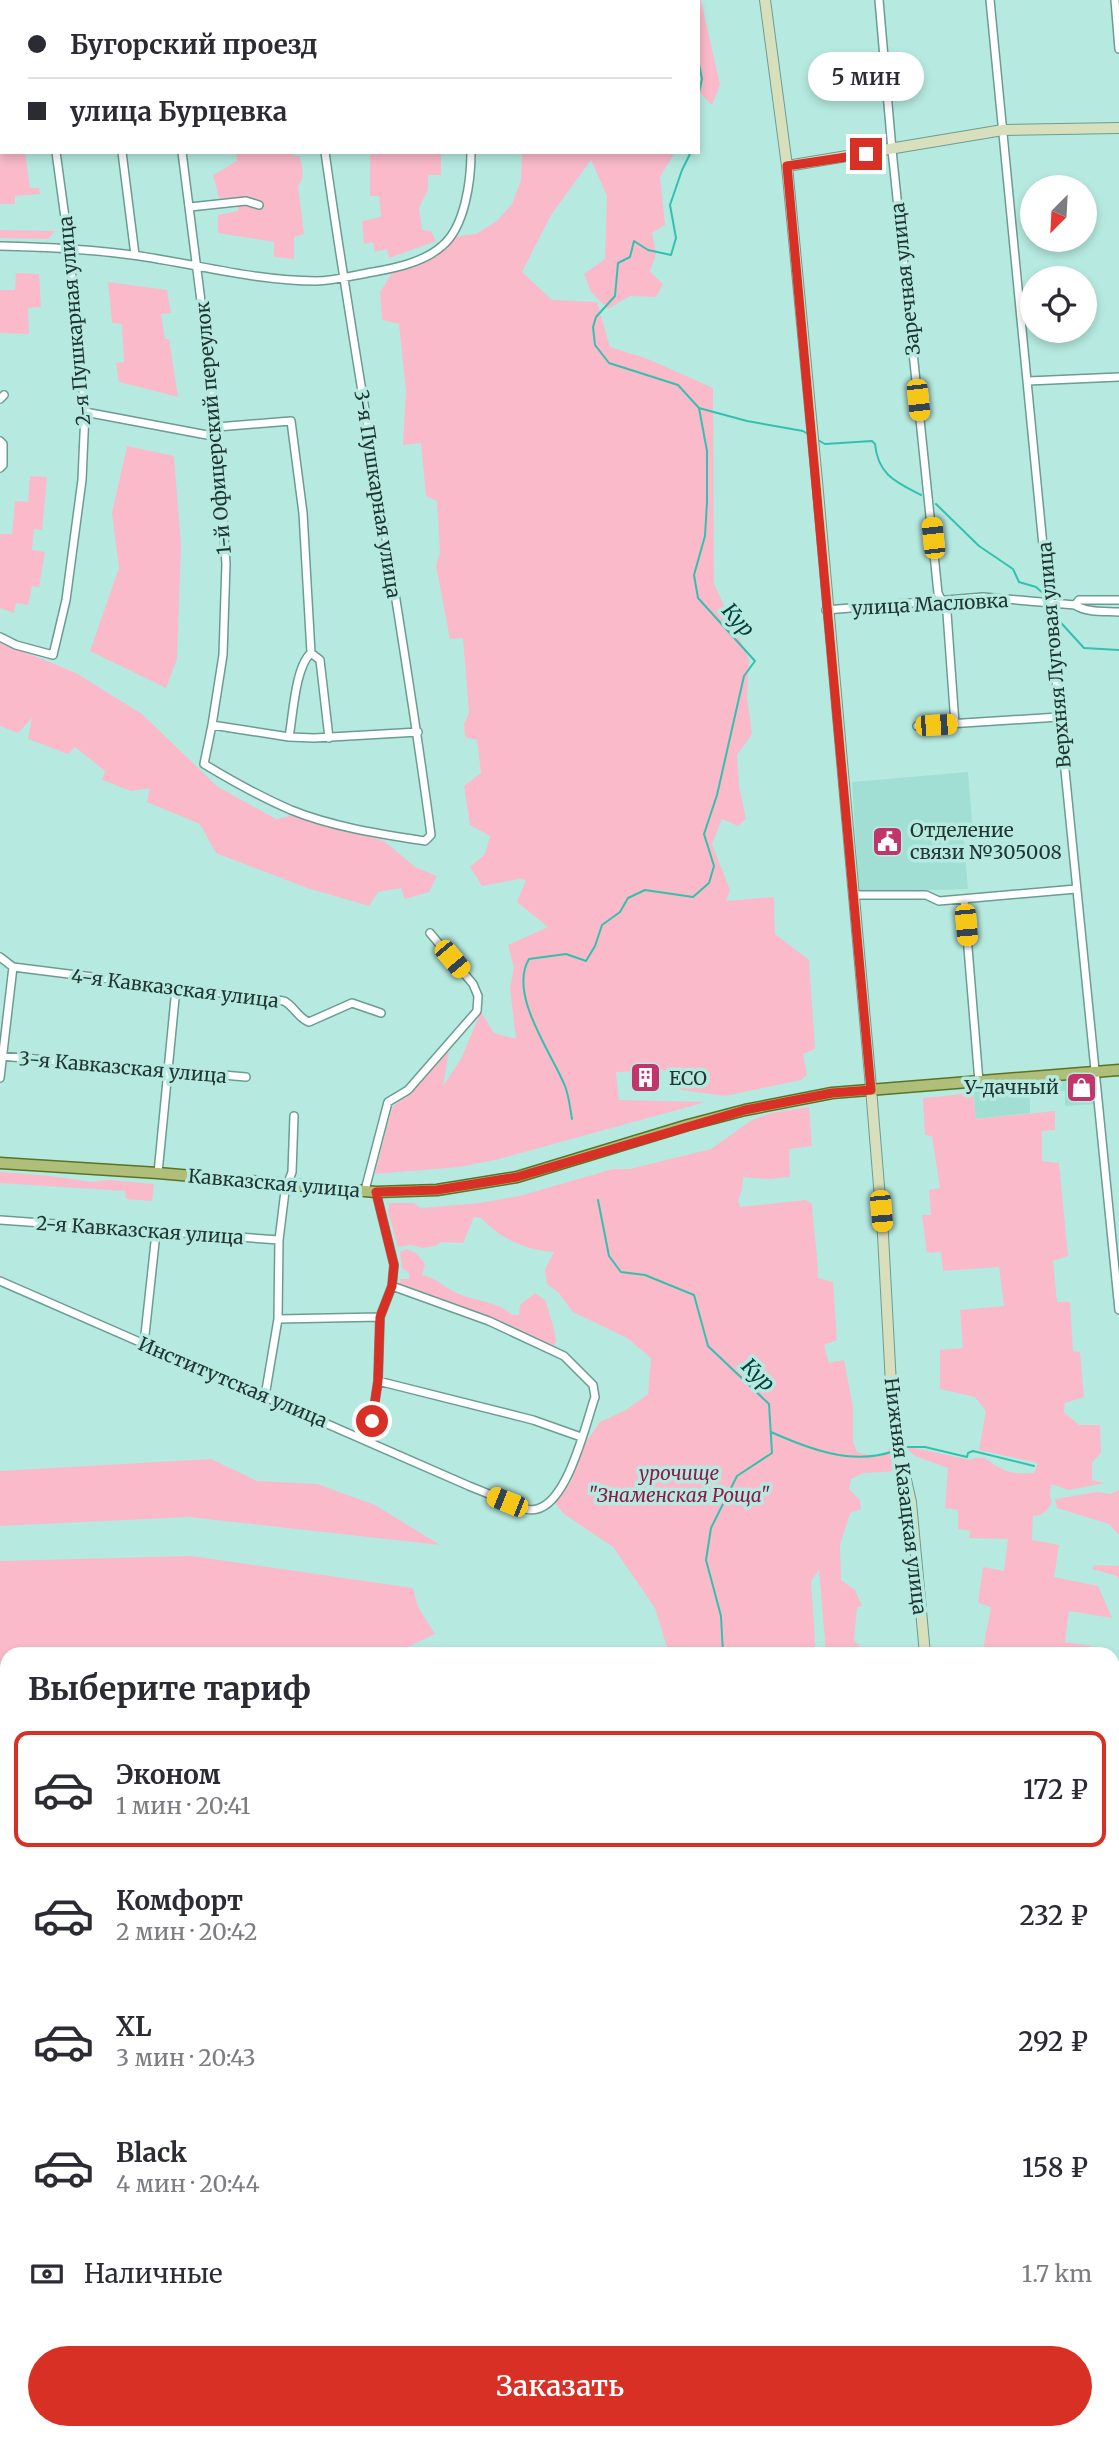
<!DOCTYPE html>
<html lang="ru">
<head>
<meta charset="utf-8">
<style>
  body { margin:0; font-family:Merriweather,serif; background:#f2f2f3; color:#2b2b33; height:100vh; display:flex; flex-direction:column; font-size:26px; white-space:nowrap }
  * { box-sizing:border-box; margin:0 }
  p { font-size:23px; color:#7c7c81 }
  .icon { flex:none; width:38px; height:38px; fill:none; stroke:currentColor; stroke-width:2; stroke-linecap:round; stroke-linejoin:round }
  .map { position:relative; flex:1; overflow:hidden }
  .details { position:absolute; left:0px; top:1647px; width:1120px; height:793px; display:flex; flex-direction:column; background:#fff; border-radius:21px 21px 0 0; box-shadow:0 4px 10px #0003 }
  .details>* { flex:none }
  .banner { position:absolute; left:0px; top:0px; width:700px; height:154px; box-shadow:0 4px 10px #0003; display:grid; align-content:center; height:154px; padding:0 28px; background:#fff }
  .needle { width:46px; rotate:204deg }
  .controls { position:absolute; left:1020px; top:175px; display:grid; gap:14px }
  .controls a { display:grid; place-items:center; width:77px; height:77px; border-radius:50%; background:#fff; box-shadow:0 4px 10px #0003; font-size:35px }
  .end { position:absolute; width:32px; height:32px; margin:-16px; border:9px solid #d93025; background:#fff; box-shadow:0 0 0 4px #fff }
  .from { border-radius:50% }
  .bubble { position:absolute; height:49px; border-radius:24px; background:#fff; box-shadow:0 4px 10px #0003; font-size:23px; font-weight:600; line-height:49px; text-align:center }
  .car { position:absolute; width:21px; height:42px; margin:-21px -10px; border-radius:9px; box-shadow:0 0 5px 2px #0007; background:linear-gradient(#f5c518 24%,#345 0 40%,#f5c518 0 76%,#345 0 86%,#f5c518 0) }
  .banner b { display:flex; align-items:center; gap:24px; height:66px; font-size:26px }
  .banner b+b { border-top:2px solid #e1e1e2 }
  .banner i { width:18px; height:18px; background:#2b2b33 }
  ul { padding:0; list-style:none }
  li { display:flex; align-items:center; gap:21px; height:116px; margin:0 14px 10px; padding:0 14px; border:4px solid transparent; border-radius:14px }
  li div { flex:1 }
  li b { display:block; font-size:26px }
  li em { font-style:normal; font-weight:600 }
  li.active { border-color:#d93025 }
  li>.icon { width:63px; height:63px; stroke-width:1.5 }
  h2 { padding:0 28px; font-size:32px; line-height:84px }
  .pay { display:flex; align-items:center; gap:18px; height:77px; padding:0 28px; font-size:26px }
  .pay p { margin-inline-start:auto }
  .primary-button { display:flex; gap:14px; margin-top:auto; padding:14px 28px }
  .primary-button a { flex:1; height:80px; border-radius:42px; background:#d93025; color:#fff; font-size:28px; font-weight:600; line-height:80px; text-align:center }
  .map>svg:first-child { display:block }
  .built { fill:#a1dfd4 }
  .green { fill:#fabaca }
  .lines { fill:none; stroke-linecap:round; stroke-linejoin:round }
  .stream { stroke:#33c1af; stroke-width:2 }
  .street-casing { stroke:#6b9c93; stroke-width:10 }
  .secondary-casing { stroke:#6b9c93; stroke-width:12 }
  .primary-casing { stroke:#5b7326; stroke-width:13 }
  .street { stroke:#fff; stroke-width:7 }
  .secondary { stroke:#d7dfbc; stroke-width:10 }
  .primary { stroke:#afbf79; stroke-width:10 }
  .route { stroke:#d93025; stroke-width:9 }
  .labels { text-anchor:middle; stroke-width:7; stroke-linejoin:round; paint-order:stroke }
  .street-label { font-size:19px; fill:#213632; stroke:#b6eae0 }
  .poi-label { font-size:19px; fill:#213632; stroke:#b6eae0; text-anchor:start }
  .park-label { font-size:19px; font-style:italic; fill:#8b1a48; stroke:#b6eae0 }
  .water-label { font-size:21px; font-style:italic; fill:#014139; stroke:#b6eae0 }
</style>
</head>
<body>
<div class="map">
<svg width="1119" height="2439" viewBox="0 0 1119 2439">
  <rect width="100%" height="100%" fill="#b6eae0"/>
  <path class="built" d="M 968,772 L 973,834 L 964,839 L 968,889 L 859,892 L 852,782 Z
    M 1097,1074 L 1099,1104 L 1065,1106 L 1065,1091 L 1030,1092 L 1030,1113 L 975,1119 L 974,1087 Z"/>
  <path class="green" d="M 524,0 L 701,0 L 720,85 L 712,105 L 698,91 L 698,2 Z
    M 0,150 L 2,152 L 25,152 L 30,188 L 39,188 L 40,194 L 15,196 L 15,204 L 0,204 Z
    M 236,152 L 293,152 L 293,156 L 299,156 C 303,166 305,178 298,186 L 304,234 L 294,237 L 294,259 L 274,257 L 274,242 L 218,233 L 218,215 L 238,211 L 238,200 L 219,198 L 213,175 L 237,161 Z
    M 370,152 L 441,152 L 441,175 L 428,175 L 428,189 L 419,208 L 422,230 L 431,231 L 436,241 L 389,258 L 387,249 L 375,252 L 373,242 L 364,244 L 362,221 L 381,217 L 379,196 L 370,196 Z
    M 522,152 L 675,152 L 660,177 L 665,225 L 652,233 L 656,253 L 650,272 L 663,284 L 656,297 L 630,296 L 608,309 L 591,292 L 584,274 L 605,259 L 607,196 L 591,160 L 551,215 L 522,272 L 552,300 L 597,302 L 610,347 L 648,359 L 713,388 L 714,584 L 749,659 L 747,697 L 752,734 L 737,755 L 739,786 L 746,819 L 738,826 L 722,819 L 712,844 L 730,890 L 726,901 L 774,897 L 775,934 L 809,960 L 815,1049 L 803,1054 L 807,1075 L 801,1080 L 725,1096 L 681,1090 L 675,1086 L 673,1070 L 616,1072 L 619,1100 L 706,1102 L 495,1160 L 459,1167 L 375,1174 L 392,1107 L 411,1093 L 449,1051 L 443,1086 L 461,1059 L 481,1012 L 494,1033 L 516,1039 L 510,988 L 514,968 L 508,945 L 548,927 L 517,902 L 526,880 L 519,879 L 482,886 L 470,867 L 485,854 L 490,836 L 470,825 L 464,786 L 481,773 L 477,740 L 465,737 L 464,724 L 469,713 L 463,638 L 450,639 L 436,566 L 440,552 L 437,501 L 426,496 L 421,443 L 403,445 L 406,391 L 399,324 L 382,320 L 380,292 L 395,268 L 447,246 L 458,236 L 476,234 L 497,221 L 512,204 L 521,180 Z
    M 0,230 L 55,231 L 48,239 L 0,238 Z
    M 16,273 L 39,274 L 41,307 L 28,308 L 29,334 L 0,333 L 0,290 L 15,290 Z
    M 108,282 L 167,290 L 171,313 L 161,314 L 165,339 L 169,339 L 178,397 L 119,382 L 116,363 L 124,362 L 122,324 L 112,323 Z
    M 127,446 L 174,456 L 181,546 L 177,659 L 166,688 L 90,651 L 119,568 L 112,513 Z
    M 30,476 L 47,477 L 42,530 L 34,529 L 32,550 L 45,552 L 39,587 L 32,586 L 28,605 L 16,603 L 14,613 L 0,608 L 0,534 L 12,534 L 15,501 L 28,502 Z
    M 0,642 L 76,673 L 142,714 L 218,787 L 276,819 L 301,814 L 384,841 L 415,867 L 437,876 L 429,892 L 405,899 L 401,888 L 378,892 L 369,906 L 307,888 L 216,853 L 200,824 L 147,802 L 150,788 L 131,791 L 102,780 L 105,771 L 75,747 L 68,754 L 28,739 L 32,718 L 18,733 L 0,726 Z
    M 973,1093 L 976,1119 L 1055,1111 L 1055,1130 L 1042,1131 L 1042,1161 L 1059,1163 L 1068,1256 L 1053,1261 L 1057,1302 L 1070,1302 L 1073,1351 L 1080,1352 L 1084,1397 L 1065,1403 L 1064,1412 L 1079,1425 L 1100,1425 L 1101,1453 L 1092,1462 L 1092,1480 L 1105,1483 L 1069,1490 L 1051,1484 L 1050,1496 L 1052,1502 C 1048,1510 1043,1516 1033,1516 L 1032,1540 L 1059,1545 L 1054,1577 L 1098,1586 L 1112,1618 L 1069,1611 L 1065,1642 L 1091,1646 L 1089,1654 L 969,1654 L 969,1647 L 983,1649 L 991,1607 L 978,1603 L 983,1567 L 1004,1571 L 1008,1539 L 969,1538 L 971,1531 L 958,1529 L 958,1510 L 945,1508 L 948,1468 L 915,1456 L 908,1450 L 910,1447 L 970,1460 C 985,1453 989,1462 1000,1468 C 1010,1474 1024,1474 1034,1473 L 1038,1463 L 979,1450 L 986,1411 L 975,1397 L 940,1389 L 940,1350 L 963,1348 L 960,1310 L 1004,1306 L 999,1267 L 943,1271 L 941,1252 L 927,1253 L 922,1215 L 931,1215 L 929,1190 L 940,1188 L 932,1136 L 925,1135 L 923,1098 Z
    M 809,1107 L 812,1146 L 789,1149 L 790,1177 L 767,1179 L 743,1177 L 742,1190 L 738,1200 L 740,1207 L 806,1200 L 812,1204 C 813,1229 818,1253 818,1278 L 833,1282 L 837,1340 L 824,1345 L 829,1363 L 844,1360 L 853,1407 L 853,1441 L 857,1452 C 866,1455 877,1457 887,1453 L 890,1444 L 895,1442 L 901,1471 L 864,1473 L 851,1479 L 849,1489 L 860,1500 L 861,1509 L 850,1513 L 840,1545 L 841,1580 L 855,1590 L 862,1606 L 857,1607 L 854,1640 L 867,1654 L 826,1654 L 819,1570 L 811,1581 L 816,1654 L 669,1654 L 655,1608 L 613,1547 L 564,1514 L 555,1503 L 572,1480 L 579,1452 L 600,1422 L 626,1410 L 648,1394 L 651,1358 L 627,1338 L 573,1312 L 559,1293 L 547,1284 L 545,1269 L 554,1252 C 525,1250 501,1239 481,1218 L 474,1217 L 463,1243 L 442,1242 L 435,1246 L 423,1248 L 411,1245 L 398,1247 L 388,1211 L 389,1203 L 414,1203 L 421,1208 L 480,1203 L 519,1196 L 613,1169 L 630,1169 L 711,1149 L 752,1120 L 772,1113 Z
    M 0,1172 L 50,1176 L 92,1182 L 109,1180 L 154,1184 L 152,1201 L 126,1199 L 125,1191 L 0,1183 Z
    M 407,1249 L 416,1253 L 425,1264 L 422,1275 C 435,1278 440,1283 451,1290 C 470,1302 495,1299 512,1315 L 519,1315 L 520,1305 L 535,1293 L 546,1301 C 549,1316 555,1327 556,1342 L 552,1347 L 400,1286 L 400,1279 L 409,1279 L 409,1273 L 402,1268 L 400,1252 Z
    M 211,1459 L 257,1481 L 317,1484 L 375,1505 L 440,1545 L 189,1517 L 0,1526 L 0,1471 Z
    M 1119,1490 L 1119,1535 L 1109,1524 L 1057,1508 L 1055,1499 L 1096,1492 L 1111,1494 Z
    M 191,1556 L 413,1588 L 418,1607 L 435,1634 L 393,1654 L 7,1654 L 7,1845 L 0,1849 L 0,1561 Z
    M 1095,1565 L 1119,1566 L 1119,1579 L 1117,1576 L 1092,1569 Z
    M 1113,1843 L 1119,1843 L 1119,1941 L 1113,1941 Z
    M 0,1959 L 7,1966 L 7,2432 L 371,2433 L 366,2439 L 0,2439 Z
    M 1113,2113 L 1119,2115 L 1119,2435 L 1113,2431 L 1115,2420 L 1113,2419 Z
    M 984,2432 L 985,2439 L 843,2439 L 842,2433 Z
    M 392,2433 L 392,2432 L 661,2433 L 660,2439 L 385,2439 Z"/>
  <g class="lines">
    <path class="stream" d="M 687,0 L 687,2
      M 698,59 L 702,79 L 698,97
      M 698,121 L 698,138
      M 699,408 L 747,421 L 803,431 L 808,434
      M 816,439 L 825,444 L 872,441 L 875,444 C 878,475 896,482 921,495
      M 936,504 L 979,546 L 1013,569 L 1019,582 L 1036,587 L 1044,594
      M 1052,613 L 1084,648 L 1119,650
      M 572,1119 C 570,1108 569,1096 565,1086 C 551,1052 508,994 529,959 L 566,954 L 586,961 L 595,946 L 602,925 L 620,912 L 628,898 L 645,890 L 693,897 L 709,883 L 714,866 L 704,834 L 717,795 L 744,676 L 755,661 L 698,598 L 694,575 L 705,536 L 707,502 L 707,451 L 699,408 L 678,385 L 609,363 L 595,345 L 593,327 L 596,317 L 615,296 L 618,263 L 630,257 L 634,241 L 648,250 L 671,255 L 676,238 L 670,205 L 682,170 L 691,152
      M 598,1200 L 609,1256 L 621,1272 L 645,1275 L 694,1295 L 708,1346 L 769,1404 L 772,1453 L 737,1476 L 711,1528 L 706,1560 L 721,1616 L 723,1654
      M 771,1432 C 809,1449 853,1466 894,1451
      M 904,1447 L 925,1447 L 967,1457 L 968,1453 L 973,1451 L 1034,1466
      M 562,2439 L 571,2432"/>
    <defs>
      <path id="street" d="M 35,0 L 35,2
        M 101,0 L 102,2
        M 160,0 L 161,2
        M 303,0 L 304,2
        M 879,0 L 892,150 L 938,593 L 947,613 L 955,724
        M 990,0 C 1035,436 1072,874 1119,1310
        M 1115,0 L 1119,49
        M 122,152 L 135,255
        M 182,152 L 217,427 L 226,564 L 223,655 L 212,725 L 204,764 C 232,781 261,797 291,810 C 333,827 380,834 425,841 L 431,835 C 401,607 357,380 325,152
        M 190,207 L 246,201 L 259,205
        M 0,246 C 45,247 88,249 132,255 C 193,263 254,281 316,281 C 335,281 354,275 373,272 C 396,268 424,262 442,246 C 465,227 471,181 471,152
        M 1028,381 L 1119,377
        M 0,399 L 4,395
        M 85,412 L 207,435 L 217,434
        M 217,427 L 291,421 L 303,513 L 311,653 C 295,667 293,716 289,737
        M 0,441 L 3,444 L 3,465 L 0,468
        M 1075,605 L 1079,600 L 1119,600
        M 826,610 L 983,597 L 1075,605 C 1087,613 1105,611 1119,612
        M 0,637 L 16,645 L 53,655 L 66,600 L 82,480 L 85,412 L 69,247 L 56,152
        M 311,653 L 320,660 L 329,738
        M 212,725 L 289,737 L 314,738 L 418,732
        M 917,726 L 1059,717
        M 853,895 L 926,895 L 939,901 L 1076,889
        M 964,899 L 979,1082
        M 0,957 L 13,967 L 284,1001 C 294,1006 298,1018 309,1022 L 352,1003 L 381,1013
        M 0,1056 L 246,1077
        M 0,1078 L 13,967
        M 158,1173 L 176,988
        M 365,1190 L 388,1102 L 408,1090 L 477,1011 L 478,996 L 473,984 L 430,933
        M 0,1220 L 279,1240
        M 0,1281 L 469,1486 L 526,1509 C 565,1519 585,1425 595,1397 L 593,1385 L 564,1356 L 489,1321 L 392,1286
        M 278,1319 L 380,1317
        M 144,1344 L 156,1233
        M 378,1381 L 533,1420 L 581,1437
        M 265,1396 L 278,1319 L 279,1240 L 285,1191 L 292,1172 L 294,1116
        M 369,1441 L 378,1381 L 380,1317 L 392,1286 L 394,1265 L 376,1192
        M 754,2432 L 765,2439
        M 1029,2432 L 1040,2439"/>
      <path id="secondary" d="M 765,0 L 787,166 L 817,481 L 870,1076 L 883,1235 L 893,1422 L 911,1502 L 925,1654
        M 787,166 L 1003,130 L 1119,128
        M 1113,2063 L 1119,2064
        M 731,2439 L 732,2432"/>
      <path id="primary" d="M 0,1163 L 158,1173 L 376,1192 L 437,1190 L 517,1177 L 688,1125 L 745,1110 L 832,1093 L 1119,1070"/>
    </defs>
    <use href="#street" class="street-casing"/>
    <use href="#secondary" class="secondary-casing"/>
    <use href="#primary" class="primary-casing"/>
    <use href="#street" class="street"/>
    <use href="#secondary" class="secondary"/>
    <use href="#primary" class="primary"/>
  </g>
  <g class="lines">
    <path class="route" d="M 372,1421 L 378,1381 L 380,1317 L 392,1286 L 394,1265 L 376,1192 L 437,1190 L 517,1177 L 745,1110 L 832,1093 L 871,1090 L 787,166 L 866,154"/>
  </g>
  <defs>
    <symbol id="civic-square" viewBox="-11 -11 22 22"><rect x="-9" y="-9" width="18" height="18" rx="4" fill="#c1356a" stroke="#b6eae0"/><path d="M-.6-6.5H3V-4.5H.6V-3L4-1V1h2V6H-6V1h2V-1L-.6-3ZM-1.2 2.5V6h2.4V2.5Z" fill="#fff"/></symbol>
    <symbol id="building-square" viewBox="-11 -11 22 22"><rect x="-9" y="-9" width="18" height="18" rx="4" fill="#c1356a" stroke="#b6eae0"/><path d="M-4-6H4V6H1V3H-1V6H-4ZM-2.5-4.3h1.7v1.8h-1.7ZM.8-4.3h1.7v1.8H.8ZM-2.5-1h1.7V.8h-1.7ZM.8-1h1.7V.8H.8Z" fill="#fff"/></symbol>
    <symbol id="shop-square" viewBox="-11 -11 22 22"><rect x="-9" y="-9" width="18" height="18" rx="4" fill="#c1356a" stroke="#b6eae0"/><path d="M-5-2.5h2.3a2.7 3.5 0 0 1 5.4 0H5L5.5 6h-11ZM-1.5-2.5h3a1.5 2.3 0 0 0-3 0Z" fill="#fff"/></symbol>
  </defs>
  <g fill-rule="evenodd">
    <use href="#civic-square" x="870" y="824" width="35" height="35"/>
    <use href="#building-square" x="628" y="1060" width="35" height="35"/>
    <use href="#shop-square" x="1064" y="1070" width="35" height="35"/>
  </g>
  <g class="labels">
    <g class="street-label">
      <text transform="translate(905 279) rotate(-96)" y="7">Заречная улица</text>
      <text transform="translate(74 321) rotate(-95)" y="7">2-я Пушкарная улица</text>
      <text transform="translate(213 428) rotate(-95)" y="7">1-й Офицерский переулок</text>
      <text transform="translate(378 494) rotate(81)" y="7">3-я Пушкарная улица</text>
      <text transform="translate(930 604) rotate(-3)" y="7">улица Масловка</text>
      <text transform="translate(1054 655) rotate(-95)" y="7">Верхняя Луговая улица</text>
      <text transform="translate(175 988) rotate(7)" y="7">4-я Кавказская улица</text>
      <text transform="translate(123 1067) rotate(5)" y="7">3-я Кавказская улица</text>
      <text transform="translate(274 1183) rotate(5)" y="7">Кавказская улица</text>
      <text transform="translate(140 1230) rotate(4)" y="7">2-я Кавказская улица</text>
      <text transform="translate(233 1382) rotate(23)" y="7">Институтская улица</text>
      <text transform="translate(906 1496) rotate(83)" y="7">Нижняя Казацкая улица</text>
    </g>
    <g class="poi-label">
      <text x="910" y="837">Отделение<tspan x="910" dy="22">связи №305008</tspan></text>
      <text x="669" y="1085">ECO</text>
      <text x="1059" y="1094" text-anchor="end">У-дачный</text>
    </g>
    <g class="park-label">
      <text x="679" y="1480">урочище<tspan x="679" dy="22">"Знаменская Роща"</tspan></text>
    </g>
    <g class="water-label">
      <text transform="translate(738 620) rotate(48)" y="7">Кур</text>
      <text transform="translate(758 1375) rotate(44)" y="7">Кур</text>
    </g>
  </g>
</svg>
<div class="controls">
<a><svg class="needle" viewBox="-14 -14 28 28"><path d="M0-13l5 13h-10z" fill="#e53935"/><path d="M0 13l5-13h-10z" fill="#7c7c81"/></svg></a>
<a><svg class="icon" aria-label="locate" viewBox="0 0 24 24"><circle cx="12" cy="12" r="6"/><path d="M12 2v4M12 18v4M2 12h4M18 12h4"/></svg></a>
</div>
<i class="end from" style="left:372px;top:1421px"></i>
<i class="end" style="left:866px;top:154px"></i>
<div class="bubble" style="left:808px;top:52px;width:116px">5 мин</div>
<i class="car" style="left:918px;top:400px;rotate:174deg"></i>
<i class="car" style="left:933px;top:538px;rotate:354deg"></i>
<i class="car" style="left:936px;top:725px;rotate:87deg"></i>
<i class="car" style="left:966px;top:925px;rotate:175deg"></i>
<i class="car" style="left:452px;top:959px;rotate:140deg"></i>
<i class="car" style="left:881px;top:1211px;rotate:175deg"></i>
<i class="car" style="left:507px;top:1502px;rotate:292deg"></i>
<div class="banner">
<b><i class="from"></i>Бугорский проезд</b>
<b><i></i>улица Бурцевка</b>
</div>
<section class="details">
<h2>Выберите тариф</h2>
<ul>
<li class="active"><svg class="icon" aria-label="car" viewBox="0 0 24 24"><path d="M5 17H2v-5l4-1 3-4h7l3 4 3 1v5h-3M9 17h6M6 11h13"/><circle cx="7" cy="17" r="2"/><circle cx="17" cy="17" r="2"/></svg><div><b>Эконом</b><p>1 мин · 20:41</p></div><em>172 ₽</em></li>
<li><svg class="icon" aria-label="car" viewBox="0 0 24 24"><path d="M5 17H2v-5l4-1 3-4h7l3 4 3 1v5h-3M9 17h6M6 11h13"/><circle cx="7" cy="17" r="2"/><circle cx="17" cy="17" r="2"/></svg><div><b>Комфорт</b><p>2 мин · 20:42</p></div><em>232 ₽</em></li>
<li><svg class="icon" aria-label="car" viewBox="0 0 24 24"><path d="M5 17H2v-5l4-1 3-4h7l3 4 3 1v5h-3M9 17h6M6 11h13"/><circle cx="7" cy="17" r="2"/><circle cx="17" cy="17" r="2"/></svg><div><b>XL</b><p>3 мин · 20:43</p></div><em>292 ₽</em></li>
<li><svg class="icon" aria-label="car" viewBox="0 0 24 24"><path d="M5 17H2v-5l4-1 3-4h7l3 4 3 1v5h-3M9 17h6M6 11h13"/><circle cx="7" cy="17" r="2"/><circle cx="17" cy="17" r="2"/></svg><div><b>Black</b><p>4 мин · 20:44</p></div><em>158 ₽</em></li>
</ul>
<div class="pay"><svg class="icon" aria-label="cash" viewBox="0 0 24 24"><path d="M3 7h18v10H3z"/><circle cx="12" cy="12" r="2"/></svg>Наличные<p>1.7 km</p></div>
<div class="primary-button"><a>Заказать</a></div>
</section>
</div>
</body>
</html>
